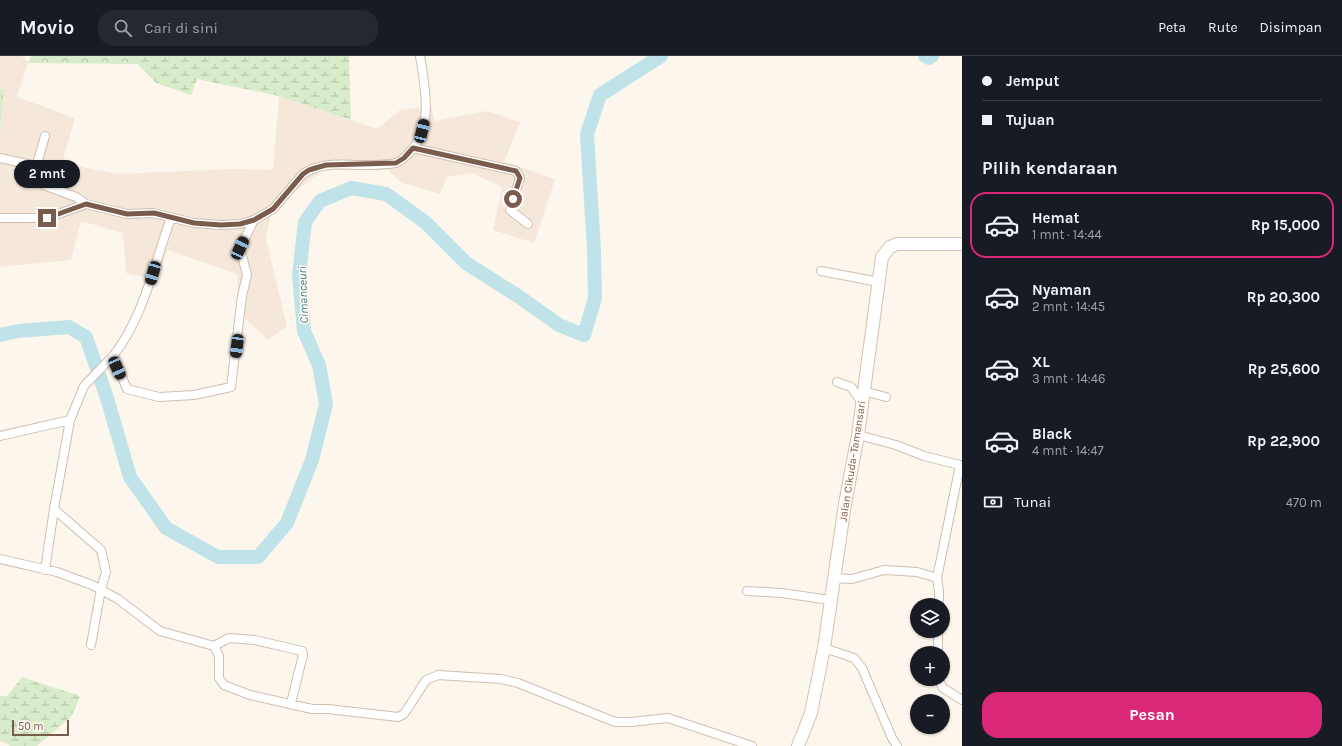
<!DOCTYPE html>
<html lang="id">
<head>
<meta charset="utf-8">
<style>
  body { margin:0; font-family:Karla,sans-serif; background:#242831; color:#f1f3f6; height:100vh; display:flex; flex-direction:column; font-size:15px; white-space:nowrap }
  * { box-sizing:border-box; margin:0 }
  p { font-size:13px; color:#9ea1a6 }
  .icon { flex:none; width:22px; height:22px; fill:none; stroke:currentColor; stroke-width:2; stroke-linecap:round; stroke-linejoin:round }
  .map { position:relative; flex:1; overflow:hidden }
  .sheet { display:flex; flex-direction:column; background:#171b24; width:380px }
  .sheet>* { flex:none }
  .hud { display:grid; align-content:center; height:88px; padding:0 20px; background:#171b24 }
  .buttons { position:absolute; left:910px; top:542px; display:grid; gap:8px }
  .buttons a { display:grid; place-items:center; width:40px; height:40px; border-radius:50%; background:#171b24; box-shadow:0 1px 3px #0004; font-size:20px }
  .scale { position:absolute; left:12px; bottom:10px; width:57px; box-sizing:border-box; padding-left:4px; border:2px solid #7a5c4d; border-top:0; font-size:11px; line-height:14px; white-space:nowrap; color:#7a5c4d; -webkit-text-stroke:3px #fffaf3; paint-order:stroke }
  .end { position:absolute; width:18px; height:18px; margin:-9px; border:5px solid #7a5c4d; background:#fff; box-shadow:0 0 0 2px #fff }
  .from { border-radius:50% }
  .bubble { position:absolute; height:28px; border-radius:14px; background:#171b24; box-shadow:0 1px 3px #0004; font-size:13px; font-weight:700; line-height:28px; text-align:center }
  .car { position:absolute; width:12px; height:24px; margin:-12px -6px; border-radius:5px; box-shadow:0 0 3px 1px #0007; background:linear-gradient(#222 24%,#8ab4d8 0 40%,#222 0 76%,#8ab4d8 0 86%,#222 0) }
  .hud b { display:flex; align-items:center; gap:14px; height:38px; font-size:15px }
  .hud b+b { border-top:1px solid #363941 }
  .hud i { width:10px; height:10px; background:#f1f3f6 }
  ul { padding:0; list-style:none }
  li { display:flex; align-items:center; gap:12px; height:66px; margin:0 8px 6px; padding:0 12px; border:2px solid transparent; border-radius:16px }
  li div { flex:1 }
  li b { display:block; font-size:15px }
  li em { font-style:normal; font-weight:700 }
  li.on { border-color:#db2777 }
  li>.icon { width:36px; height:36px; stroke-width:1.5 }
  h2 { padding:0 20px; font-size:18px; line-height:48px }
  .pay { display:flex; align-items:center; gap:10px; height:44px; padding:0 20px; font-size:15px }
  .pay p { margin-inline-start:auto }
  .button { display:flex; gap:8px; margin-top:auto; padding:8px 20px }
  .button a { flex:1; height:46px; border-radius:16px; background:#db2777; color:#fff; font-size:16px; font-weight:700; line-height:46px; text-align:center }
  header { display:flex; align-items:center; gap:24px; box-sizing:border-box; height:56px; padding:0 20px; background:#171b24; border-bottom:1px solid #363941 }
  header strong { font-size:19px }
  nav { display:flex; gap:22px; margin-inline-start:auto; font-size:14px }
  .search { width:280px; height:36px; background:#242831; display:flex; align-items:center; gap:10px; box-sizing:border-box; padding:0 14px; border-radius:16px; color:#9ea1a6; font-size:15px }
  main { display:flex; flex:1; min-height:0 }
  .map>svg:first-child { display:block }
  .residential { fill:#f5e8da }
  .forest { fill:url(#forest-crowns) }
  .wetland { fill:url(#wetland-marsh) }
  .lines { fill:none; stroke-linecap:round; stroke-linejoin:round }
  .river { stroke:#bfe3e8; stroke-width:14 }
  .street-casing { stroke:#d1beb0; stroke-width:10 }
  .secondary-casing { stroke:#d6c0b0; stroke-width:14 }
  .street { stroke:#fff; stroke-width:8 }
  .secondary { stroke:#fff; stroke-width:12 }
  .route { stroke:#7a5c4d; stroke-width:5 }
  .labels { text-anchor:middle; stroke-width:3; stroke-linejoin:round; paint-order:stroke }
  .street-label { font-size:11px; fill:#7a5c4d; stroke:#fffaf3 }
  .water-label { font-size:12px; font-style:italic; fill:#437c86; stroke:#fffaf3 }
</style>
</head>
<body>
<header>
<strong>Movio</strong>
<div class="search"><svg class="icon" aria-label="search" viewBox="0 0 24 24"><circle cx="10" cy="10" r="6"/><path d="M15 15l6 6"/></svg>Cari di sini</div>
<nav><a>Peta</a><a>Rute</a><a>Disimpan</a></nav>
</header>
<main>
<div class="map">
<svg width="962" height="690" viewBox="0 0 962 690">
  <defs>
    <pattern id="forest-crowns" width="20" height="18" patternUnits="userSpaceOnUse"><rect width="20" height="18" fill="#d8ecc9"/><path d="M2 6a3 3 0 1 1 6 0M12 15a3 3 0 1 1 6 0" fill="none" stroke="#b4c2a5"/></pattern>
    <pattern id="wetland-marsh" width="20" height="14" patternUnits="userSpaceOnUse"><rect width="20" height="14" fill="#d8ecc9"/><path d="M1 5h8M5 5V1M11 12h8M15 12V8" fill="none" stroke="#b4c2a5"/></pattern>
  </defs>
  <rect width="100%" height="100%" fill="#fdf6ec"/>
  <path class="residential" d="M 0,0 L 22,0 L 28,7 L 17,41 L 75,62 L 62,107 L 117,118 L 233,113 L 273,114 L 279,40 L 377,73 L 400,54 L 431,50 L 435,65 L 487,55 L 520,66 L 504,106 L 555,123 L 534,187 L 493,174 L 502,131 L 472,117 L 447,121 L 440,138 L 402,127 L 385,111 L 330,109 L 272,153 L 266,183 L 287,270 L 268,284 L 239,256 L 237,218 L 168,194 L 157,224 L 126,217 L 123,177 L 81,165 L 71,204 L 0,211 L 0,76 L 4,34 L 0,32 Z"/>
  <path class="forest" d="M 31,0 L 130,0 L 138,8 L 28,7 Z
    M 0,32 L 4,34 L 0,76 Z"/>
  <path class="wetland" d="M 130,0 L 349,0 L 351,64 L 279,40 L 197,23 L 191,39 L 156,27 Z
    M 22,621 L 80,640 L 72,660 L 37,690 L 10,690 L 4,686 L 0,685 L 0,640 L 7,640 Z"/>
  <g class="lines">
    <path class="river" d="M 925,0 L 929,2 L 932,0
      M 0,279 L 18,275 L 69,271 L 86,281 L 107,342 L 130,421 L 166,472 L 218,501 L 258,501 L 287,467 L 312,404 L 326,348 L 319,309 L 304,275 L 299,219 L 305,166 L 320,145 L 351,132 L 386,138 L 425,166 L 466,207 L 518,240 L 559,269 L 584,279 L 595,242 L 594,194 L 587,78 L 600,39 L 661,0"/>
    <defs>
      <path id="street" d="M 45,80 L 33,122 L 46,130 L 76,141 L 86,148 L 127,158 L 153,157 L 194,167 L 221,169 L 240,168 L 254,164 L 273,153 L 303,118 C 322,105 343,109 365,109 C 373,109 388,109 395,107 C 401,106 406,100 410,96 C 434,70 425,31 420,0
        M 413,92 L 516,115 L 520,122 L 510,154 L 528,168
        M 0,102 L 36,110
        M 0,162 L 47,162 L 86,148
        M 171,162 C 154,208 144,261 113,300 L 127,333 L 159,341 L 194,339 L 231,331 L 242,240 L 247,219 L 240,192 L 254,164
        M 821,215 L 879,226
        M 837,326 L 851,331 L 858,341 L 862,344
        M 863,335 L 886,341
        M 858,379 L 896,389 L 924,400 L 960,409
        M 0,380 L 70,364
        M 54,453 L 101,494 L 106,516 L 101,533 L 91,589
        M 0,503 L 57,516 L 92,529 L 118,543 L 160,575 L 214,590 L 219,600 L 219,622 L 224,629 L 250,639 L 312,653 L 328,653 L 398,661 L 404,658 L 408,652 L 426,624 L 438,619 L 501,623 L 518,627 L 615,666 L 631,666 L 668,662 L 752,690
        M 45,514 L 54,453 L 70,364 L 84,330 L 112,301
        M 834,522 L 852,523 L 884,514 L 917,516 L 937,522 L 939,536 L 939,549
        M 937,522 L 960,409 L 962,409
        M 747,535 L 782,537 L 830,544
        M 214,590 L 229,582 L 255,584 L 302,595 L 303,599 L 291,647
        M 824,592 L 854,602 L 862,612 L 892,682 L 897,690
        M 938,597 L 938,575
        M 938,623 L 943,632 L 962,644"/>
      <path id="secondary" d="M 798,690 L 811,657 L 824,592 L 845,448 L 858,379 L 882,201 L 890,191 L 897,188 L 962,188"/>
    </defs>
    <use href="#street" class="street-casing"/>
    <use href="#secondary" class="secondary-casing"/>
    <use href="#street" class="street"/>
    <use href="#secondary" class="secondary"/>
  </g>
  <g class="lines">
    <path class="route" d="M 47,162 L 86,148 L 127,158 L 154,157 L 194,167 L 221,169 L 240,168 L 254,164 L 273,153 L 303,118 L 309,114 L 326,109 L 396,107 L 404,102 L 413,92 L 516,115 L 519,120 L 520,122 L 513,143"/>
  </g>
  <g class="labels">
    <g class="street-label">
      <text transform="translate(852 405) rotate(-81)" y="4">Jalan Cikuda–Tamansari</text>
    </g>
    <g class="water-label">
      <text transform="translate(303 239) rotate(-92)" y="4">Cimanceuri</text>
    </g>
  </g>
</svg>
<div class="buttons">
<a><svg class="icon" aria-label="layers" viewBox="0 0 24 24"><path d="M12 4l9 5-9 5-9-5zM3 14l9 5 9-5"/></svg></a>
<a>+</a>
<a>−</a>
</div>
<div class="scale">50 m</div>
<i class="end from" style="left:513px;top:143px"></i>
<i class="end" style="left:47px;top:162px"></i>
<div class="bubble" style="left:14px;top:104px;width:66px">2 mnt</div>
<i class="car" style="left:422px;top:75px;rotate:14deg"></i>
<i class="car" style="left:240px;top:192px;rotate:25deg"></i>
<i class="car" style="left:153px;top:217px;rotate:196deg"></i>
<i class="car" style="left:237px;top:290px;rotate:188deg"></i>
<i class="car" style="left:117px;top:312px;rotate:156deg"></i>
</div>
<section class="sheet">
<div class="hud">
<b><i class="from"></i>Jemput</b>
<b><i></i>Tujuan</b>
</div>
<h2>Pilih kendaraan</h2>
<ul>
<li class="on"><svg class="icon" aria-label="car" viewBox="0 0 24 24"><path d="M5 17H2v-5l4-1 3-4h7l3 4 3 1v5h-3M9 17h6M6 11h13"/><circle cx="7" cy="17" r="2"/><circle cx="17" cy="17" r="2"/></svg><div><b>Hemat</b><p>1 mnt · 14:44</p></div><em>Rp 15,000</em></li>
<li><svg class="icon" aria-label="car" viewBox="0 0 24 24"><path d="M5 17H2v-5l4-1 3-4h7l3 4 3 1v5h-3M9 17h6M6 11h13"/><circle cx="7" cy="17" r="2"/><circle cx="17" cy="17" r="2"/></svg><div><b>Nyaman</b><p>2 mnt · 14:45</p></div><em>Rp 20,300</em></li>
<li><svg class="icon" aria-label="car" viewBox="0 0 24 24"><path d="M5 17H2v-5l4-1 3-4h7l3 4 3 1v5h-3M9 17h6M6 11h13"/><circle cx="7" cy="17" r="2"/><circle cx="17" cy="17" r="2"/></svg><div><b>XL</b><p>3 mnt · 14:46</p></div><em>Rp 25,600</em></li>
<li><svg class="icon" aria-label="car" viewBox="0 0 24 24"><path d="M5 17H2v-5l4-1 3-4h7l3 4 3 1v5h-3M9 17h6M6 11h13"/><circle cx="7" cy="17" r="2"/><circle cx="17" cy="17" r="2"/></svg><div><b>Black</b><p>4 mnt · 14:47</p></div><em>Rp 22,900</em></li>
</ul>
<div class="pay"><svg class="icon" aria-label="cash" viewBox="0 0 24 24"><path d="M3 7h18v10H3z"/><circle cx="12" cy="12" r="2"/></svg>Tunai<p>470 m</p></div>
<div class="button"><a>Pesan</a></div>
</section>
</main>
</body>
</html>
